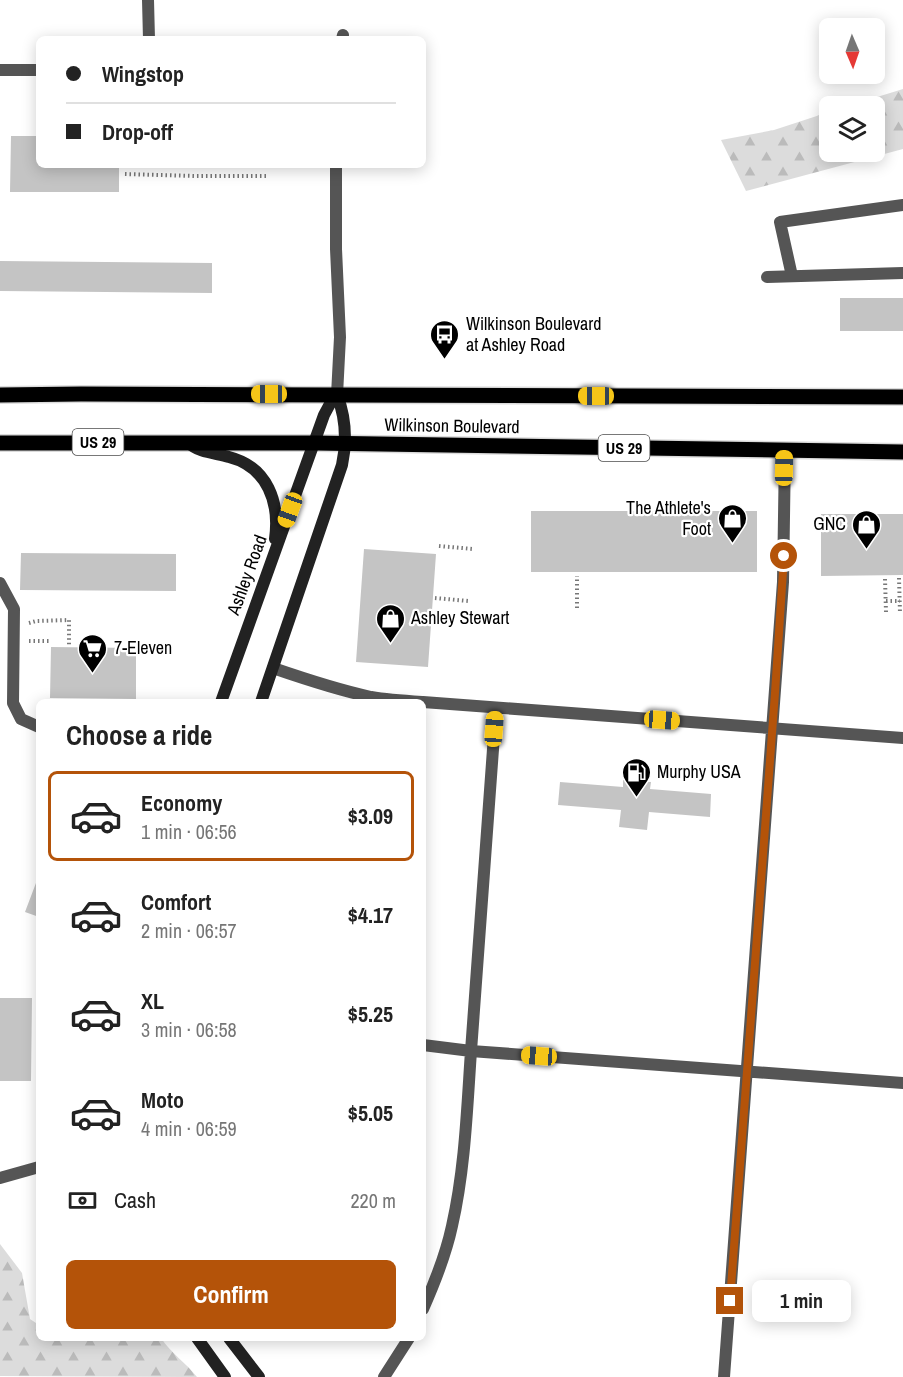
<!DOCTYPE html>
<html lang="en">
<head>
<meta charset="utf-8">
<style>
  body { margin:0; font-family:"Archivo Narrow",sans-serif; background:#f2f2f2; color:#222; height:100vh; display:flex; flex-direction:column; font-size:22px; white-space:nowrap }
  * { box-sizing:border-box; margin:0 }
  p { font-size:20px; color:#767676 }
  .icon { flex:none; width:33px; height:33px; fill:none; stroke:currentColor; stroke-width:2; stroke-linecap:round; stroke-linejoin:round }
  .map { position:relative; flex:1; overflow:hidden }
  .side { position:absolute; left:36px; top:699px; width:390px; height:642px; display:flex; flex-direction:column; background:#fff; border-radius:9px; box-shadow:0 3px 15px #0003 }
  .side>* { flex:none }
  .hud { position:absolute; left:36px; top:36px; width:390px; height:132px; border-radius:9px; box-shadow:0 3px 15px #0003; display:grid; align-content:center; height:132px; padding:0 30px; background:#fff }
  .needle { width:39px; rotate:178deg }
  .tools { position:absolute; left:819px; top:18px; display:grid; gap:12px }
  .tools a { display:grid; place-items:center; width:66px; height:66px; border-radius:9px; background:#fff; box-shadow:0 3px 15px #0003; font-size:30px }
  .end { position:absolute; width:27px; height:27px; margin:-14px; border:8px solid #b45309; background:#fff; box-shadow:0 0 0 3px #fff }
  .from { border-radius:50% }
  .bubble { position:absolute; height:42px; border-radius:9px; background:#fff; box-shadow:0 3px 15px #0003; font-size:20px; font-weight:700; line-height:42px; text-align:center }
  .car { position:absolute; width:18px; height:36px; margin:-18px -9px; border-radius:8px; box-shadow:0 0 4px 2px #0007; background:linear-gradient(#f5c518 24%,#345 0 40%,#f5c518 0 76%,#345 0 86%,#f5c518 0) }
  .hud b { display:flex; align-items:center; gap:21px; height:57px; font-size:22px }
  .hud b+b { border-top:2px solid #e0e0e0 }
  .hud i { width:15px; height:15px; background:#222 }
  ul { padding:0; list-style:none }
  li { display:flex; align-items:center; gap:18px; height:90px; margin:0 12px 9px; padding:0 18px; border:3px solid transparent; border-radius:9px }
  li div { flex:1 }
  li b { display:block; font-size:22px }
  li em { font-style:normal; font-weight:700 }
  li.current { border-color:#b45309 }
  li>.icon { width:54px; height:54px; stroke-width:1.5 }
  h2 { padding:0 30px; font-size:27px; line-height:72px }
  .pay { display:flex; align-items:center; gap:15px; height:66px; padding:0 30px; font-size:22px }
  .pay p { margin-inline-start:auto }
  .button { display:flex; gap:12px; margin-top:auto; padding:12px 30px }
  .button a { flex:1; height:69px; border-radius:9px; background:#b45309; color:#fff; font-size:24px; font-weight:700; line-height:69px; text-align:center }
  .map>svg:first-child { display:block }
  .forest { fill:url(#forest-firs) }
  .building { fill:#c4c4c4 }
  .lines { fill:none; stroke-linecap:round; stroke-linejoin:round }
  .primary-casing { stroke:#dbdbdb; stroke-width:18 }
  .path { stroke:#777; stroke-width:4; stroke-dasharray:1.5 3; stroke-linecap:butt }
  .lane { stroke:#555; stroke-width:12 }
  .street { stroke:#555; stroke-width:12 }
  .secondary { stroke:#222; stroke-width:12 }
  .primary { stroke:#000; stroke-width:15 }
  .route { stroke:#b45309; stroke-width:8 }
  .labels { text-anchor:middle; stroke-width:4.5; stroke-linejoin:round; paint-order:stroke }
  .shield { fill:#fff; stroke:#4c4c4c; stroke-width:1.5 }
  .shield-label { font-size:16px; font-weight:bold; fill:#000 }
  .poi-label { font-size:18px; fill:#000; stroke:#fff; text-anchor:start }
  .street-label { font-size:18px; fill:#000; stroke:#fff }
</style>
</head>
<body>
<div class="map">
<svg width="903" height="1377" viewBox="0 0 903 1377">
  <defs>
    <pattern id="forest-firs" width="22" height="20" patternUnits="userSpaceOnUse" patternTransform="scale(1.5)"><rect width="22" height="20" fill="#dcdcdc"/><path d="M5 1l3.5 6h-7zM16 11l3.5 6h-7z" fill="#bbb"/></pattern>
  </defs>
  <rect width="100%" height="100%" fill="#fff"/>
  <path class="forest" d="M 903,89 L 903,149 L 746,191 L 721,140 L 774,130 L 829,112 L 830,152 L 874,152 L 874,106 L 848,106 Z
    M 0,1244 L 22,1273 L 30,1319 L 39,1325 L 39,1338 L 161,1338 C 171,1353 186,1363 197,1377 L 0,1376 Z"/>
  <path class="building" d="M 11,136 L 39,136 L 39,165 L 119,165 L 119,192 L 10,192 Z
    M 0,261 L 212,263 L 212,293 L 0,291 Z
    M 840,298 L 903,298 L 903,331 L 840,331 Z
    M 531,511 L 757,511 L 757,572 L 531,572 Z
    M 821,514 L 903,514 L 903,575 L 821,576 Z
    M 364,549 L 436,554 L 428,667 L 356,662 Z
    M 21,553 L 176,554 L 176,591 L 20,590 Z
    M 51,647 L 136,648 L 136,699 L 50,698 Z
    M 623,780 L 651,782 L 650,789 L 711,794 L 710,817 L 649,812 L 647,830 L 619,827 L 621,810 L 558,805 L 560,782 L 623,787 Z
    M 39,875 L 39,917 L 25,912 Z
    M 0,998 L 32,998 L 31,1081 L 0,1081 Z"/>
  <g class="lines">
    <defs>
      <path id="primary" d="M 0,395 L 81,394 L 903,397
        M 0,443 L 315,443 L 903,452"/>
    </defs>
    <use href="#primary" class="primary-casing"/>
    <path class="path" d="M 125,174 L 196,176 L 267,176
      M 439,546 L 473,549
      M 899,578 L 900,613
      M 885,579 L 886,612
      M 435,598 L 468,601
      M 886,601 L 900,601
      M 577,608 L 577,576
      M 29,623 L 36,621 L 69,620 L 69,645
      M 29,641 L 49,641"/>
    <path class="lane" d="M 148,0 L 149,39
      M 0,70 L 39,70
      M 792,276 L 780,222 L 903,205
      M 767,277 L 903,273
      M 0,583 L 14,609 L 13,703 L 21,719 L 39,727
      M 273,668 C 305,679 338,690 371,697 C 388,700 405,701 422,702
      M 423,702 L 903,738
      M 496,708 L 471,1051 L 903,1083
      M 423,1045 L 471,1051 C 467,1109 465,1169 452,1226 C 446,1254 435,1282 423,1309
      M 384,1377 L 409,1338
      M 724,1377 L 783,582 L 785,451"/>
    <path class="street" d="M 342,39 L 343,35
      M 336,165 L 336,249 L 340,337 L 337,395
      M 0,1178 L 39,1167"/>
    <path class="secondary" d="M 189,443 C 199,453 216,453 229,457 C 268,467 280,503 275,539
      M 221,702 L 324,415 L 331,402 L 337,395
      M 261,702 L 342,465 C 347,441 346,418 337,395
      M 197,1338 L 225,1377
      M 229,1338 L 259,1377"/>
    <use href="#primary" class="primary"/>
  </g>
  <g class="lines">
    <path class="route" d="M 730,1301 L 775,693 L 784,556"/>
  </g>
  <defs>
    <symbol id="bus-pin" viewBox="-11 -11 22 30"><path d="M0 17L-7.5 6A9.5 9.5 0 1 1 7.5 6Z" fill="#000" stroke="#fff"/><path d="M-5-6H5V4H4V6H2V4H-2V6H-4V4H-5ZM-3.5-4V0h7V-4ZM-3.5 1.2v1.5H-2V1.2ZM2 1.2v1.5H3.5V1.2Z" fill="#fff"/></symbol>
    <symbol id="shop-pin" viewBox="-11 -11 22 30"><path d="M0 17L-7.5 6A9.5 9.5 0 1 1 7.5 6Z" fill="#000" stroke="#fff"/><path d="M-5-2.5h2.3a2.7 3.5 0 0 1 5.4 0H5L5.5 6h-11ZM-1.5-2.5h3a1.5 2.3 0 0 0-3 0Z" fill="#fff"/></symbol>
    <symbol id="supermarket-pin" viewBox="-11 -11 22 30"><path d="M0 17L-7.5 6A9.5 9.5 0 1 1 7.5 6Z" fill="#000" stroke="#fff"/><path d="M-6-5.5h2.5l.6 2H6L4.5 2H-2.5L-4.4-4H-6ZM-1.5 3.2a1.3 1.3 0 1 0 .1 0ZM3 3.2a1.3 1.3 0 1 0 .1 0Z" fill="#fff"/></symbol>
    <symbol id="fuel-pin" viewBox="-11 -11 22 30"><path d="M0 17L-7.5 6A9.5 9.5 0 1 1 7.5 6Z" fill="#000" stroke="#fff"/><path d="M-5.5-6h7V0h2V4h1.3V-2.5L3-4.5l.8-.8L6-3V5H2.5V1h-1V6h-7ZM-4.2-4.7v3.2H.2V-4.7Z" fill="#fff"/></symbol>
  </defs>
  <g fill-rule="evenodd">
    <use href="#bus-pin" x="428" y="318" width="33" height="45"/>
    <use href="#shop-pin" x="716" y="502" width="33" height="45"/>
    <use href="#shop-pin" x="850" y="508" width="33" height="45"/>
    <use href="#shop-pin" x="374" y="602" width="33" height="45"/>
    <use href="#supermarket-pin" x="76" y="632" width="33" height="45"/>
    <use href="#fuel-pin" x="620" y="756" width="33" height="45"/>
  </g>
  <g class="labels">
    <g class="shield">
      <rect x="72.5" y="429" width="51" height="26" rx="4.5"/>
      <rect x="598.5" y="435" width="51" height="26" rx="4.5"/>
    </g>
    <g class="shield-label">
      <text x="98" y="448">US 29</text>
      <text x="624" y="454">US 29</text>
    </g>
    <g class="poi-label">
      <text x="466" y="330">Wilkinson Boulevard<tspan x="466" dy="21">at Ashley Road</tspan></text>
      <text x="711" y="514" text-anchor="end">The Athlete's<tspan x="711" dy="21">Foot</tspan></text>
      <text x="846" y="530" text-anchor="end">GNC</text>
      <text x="411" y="624">Ashley Stewart</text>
      <text x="114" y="654">7-Eleven</text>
      <text x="657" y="778">Murphy USA</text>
    </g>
    <g class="street-label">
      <text transform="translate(452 426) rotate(1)" y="6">Wilkinson Boulevard</text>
      <text transform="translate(247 575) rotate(-70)" y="6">Ashley Road</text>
    </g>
  </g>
</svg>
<div class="tools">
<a><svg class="needle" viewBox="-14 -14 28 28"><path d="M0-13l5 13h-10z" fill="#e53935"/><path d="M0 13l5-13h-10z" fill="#767676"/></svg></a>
<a><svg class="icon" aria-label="layers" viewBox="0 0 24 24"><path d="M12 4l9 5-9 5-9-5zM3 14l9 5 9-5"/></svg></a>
</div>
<i class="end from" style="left:784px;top:556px"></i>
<i class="end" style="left:730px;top:1301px"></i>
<div class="bubble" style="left:752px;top:1280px;width:99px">1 min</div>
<i class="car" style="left:269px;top:394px;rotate:270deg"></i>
<i class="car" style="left:596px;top:396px;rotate:270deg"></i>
<i class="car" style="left:784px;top:468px;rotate:1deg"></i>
<i class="car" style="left:290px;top:510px;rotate:200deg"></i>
<i class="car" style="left:662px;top:720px;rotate:94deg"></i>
<i class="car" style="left:494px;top:729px;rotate:4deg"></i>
<i class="car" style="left:539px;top:1056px;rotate:274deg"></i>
<div class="hud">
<b><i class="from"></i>Wingstop</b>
<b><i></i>Drop-off</b>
</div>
<section class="side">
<h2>Choose a ride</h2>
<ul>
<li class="current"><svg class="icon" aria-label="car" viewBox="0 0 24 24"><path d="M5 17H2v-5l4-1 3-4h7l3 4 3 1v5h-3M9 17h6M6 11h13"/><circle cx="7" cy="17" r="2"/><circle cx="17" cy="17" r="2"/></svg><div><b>Economy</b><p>1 min · 06:56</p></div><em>$3.09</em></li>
<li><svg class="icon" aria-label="car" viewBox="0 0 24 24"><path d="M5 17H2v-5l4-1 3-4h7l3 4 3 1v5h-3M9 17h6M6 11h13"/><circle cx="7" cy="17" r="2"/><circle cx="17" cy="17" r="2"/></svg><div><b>Comfort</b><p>2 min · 06:57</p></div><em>$4.17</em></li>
<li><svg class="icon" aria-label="car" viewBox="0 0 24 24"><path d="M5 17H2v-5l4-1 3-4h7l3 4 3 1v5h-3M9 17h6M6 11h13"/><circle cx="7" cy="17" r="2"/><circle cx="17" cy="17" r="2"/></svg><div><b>XL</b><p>3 min · 06:58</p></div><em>$5.25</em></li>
<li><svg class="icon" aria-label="car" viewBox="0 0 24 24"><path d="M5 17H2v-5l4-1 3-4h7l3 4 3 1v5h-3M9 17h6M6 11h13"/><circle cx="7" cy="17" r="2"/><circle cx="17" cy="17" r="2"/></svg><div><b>Moto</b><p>4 min · 06:59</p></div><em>$5.05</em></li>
</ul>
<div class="pay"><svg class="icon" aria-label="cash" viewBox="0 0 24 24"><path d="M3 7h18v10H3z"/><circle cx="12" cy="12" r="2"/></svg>Cash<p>220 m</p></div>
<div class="button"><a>Confirm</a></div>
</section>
</div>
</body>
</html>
